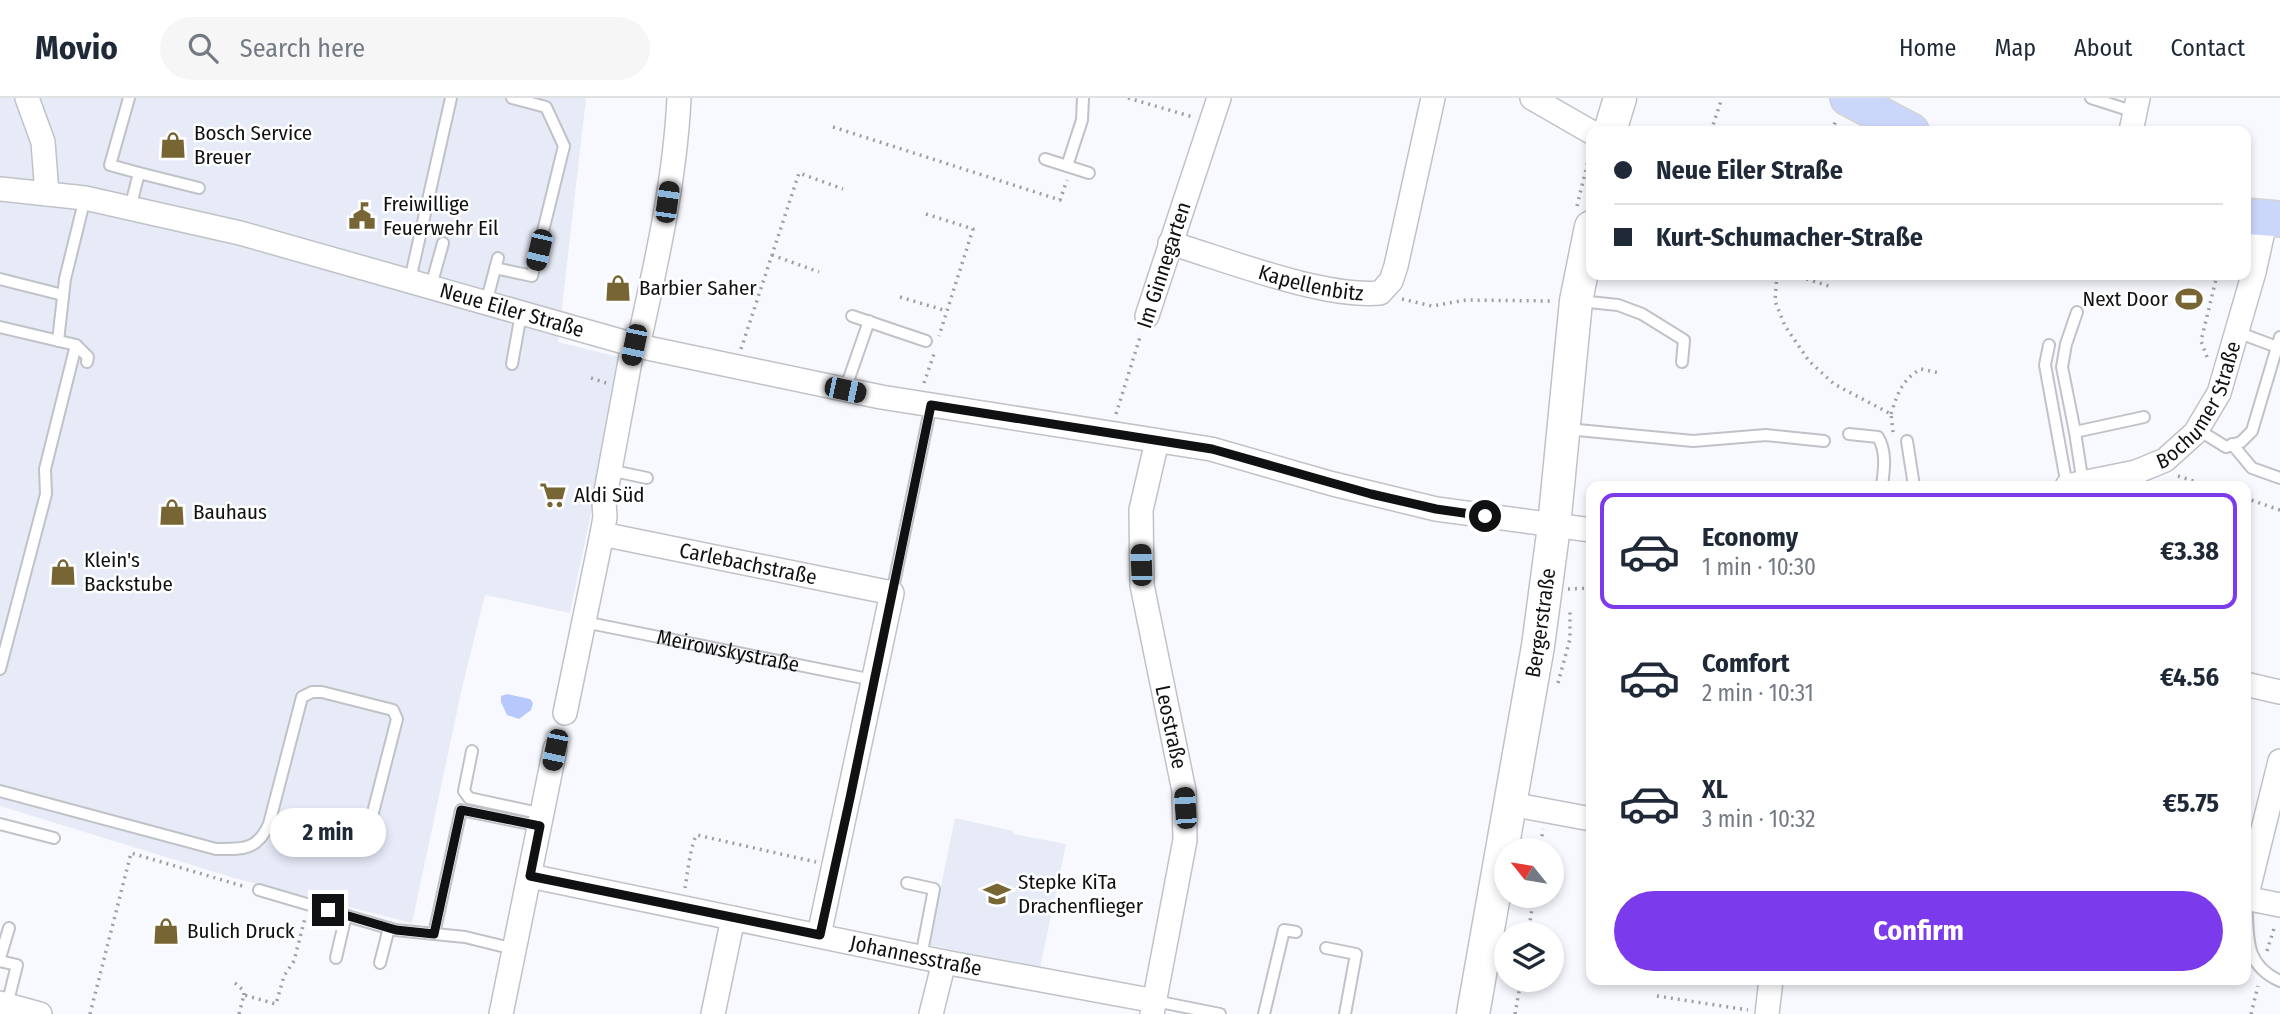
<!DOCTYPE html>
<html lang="en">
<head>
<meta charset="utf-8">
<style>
  body { margin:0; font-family:"Fira Sans Condensed",sans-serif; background:#f6f6f7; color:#1f2937; height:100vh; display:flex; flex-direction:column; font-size:26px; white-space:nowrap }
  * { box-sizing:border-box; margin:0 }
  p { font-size:23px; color:#747a83 }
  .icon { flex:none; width:38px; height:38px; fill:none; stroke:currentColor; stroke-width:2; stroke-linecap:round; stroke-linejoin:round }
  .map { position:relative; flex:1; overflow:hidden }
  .sheet { position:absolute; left:1586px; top:383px; width:665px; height:504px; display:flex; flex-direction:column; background:#fff; border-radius:14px; box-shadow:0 4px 10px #0003 }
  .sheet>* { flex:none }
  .top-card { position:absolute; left:1586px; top:28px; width:665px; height:154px; border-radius:14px; box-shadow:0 4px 10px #0003; display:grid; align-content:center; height:154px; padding:0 28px; background:#fff }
  .needle { width:46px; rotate:300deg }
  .tools { position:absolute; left:1494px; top:740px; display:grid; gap:14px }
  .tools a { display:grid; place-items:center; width:70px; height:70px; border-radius:50%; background:#fff; box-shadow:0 4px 10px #0003; font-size:35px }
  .end { position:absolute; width:32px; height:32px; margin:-16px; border:9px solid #101112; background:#fff; box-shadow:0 0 0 4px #fff }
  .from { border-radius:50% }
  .bubble { position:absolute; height:49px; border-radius:24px; background:#fff; box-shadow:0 4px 10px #0003; font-size:23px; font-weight:700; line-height:49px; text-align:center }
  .car { position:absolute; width:21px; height:42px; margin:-21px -10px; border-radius:9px; box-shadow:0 0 5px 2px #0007; background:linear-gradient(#222 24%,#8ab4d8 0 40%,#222 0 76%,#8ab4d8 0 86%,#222 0) }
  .top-card b { display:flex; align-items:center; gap:24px; height:66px; font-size:26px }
  .top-card b+b { border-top:2px solid #e0e1e3 }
  .top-card i { width:18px; height:18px; background:#1f2937 }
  ul { padding:12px 0 0; list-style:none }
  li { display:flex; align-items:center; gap:21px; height:116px; margin:0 14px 10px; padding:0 14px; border:4px solid transparent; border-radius:14px }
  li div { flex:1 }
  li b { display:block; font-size:26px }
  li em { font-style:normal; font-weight:700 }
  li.active { border-color:#7c3aed }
  li>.icon { width:63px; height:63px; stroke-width:1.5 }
  .cta { display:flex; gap:14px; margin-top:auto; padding:14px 28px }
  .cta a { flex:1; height:80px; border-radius:42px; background:#7c3aed; color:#fff; font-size:28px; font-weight:700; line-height:80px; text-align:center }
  header { display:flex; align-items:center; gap:42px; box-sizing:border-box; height:98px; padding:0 35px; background:#fff; border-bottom:2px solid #e0e1e3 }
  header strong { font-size:33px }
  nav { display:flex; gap:38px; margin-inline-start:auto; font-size:24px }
  .search { width:490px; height:63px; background:#f6f6f7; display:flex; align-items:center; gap:18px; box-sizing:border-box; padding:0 24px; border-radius:38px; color:#747a83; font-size:26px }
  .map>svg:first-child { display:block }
  .built { fill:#e7ebf8 }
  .green { fill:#b7c9fc }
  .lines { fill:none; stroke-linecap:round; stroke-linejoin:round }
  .lane-casing { stroke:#c0c2c7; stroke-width:14 }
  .street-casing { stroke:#c0c2c7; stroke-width:26 }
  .secondary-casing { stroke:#c0c2c7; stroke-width:35 }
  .primary-casing { stroke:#d4d4d4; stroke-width:38 }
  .path { stroke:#9e9fa3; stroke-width:3.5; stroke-dasharray:2 5; stroke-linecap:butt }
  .lane { stroke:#fff; stroke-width:10 }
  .street { stroke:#fff; stroke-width:23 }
  .secondary { stroke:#fff; stroke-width:32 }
  .primary { stroke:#cad6fa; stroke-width:35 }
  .route { stroke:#101112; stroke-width:9 }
  .labels { text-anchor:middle; stroke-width:5; stroke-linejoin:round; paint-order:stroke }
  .poi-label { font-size:21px; fill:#101112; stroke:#fff; text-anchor:start }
  .street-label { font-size:21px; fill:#101112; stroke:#fff }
</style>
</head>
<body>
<header>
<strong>Movio</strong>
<div class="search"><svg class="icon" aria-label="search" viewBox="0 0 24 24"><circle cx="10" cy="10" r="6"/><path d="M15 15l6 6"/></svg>Search here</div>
<nav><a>Home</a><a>Map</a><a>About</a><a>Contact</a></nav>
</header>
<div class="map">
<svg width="2280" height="916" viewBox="0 0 2280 916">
  <rect width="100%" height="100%" fill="#f7f9fe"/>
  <path class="built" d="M 0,0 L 586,0 L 558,244 L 622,260 L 612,317 L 570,515 L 485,497 L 462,590 L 412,825 L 234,780 L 0,708 Z
    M 955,720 L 1013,733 L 1013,736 L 1066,746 L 1040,870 L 929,847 Z"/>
  <path class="green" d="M 507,596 L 530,601 L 533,605 L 531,612 L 519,621 L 507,617 L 501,604 L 501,598 Z"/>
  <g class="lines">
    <defs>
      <g id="lane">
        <path d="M 129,0 L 110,67 L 139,75 L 130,110"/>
        <path d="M 2091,0 L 2135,14"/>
        <path d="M 1045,61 L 1089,75"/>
        <path d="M 1067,68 L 1082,22 L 1083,0"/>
        <path d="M 139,75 L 199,90"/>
        <path d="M 495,170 L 532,178 L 564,48 L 546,9 L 512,0"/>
        <path d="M 0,181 L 63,197"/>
        <path d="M 410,182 L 451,0"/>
        <path d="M 431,188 L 443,145"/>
        <path d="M 1579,203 L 1618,207 L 1642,216 L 1684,242 L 1682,264"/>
        <path d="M 486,205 L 498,160"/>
        <path d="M 852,218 L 926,243"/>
        <path d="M 0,229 L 76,247 L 88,259 L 87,264"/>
        <path d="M 2237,234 L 2277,249"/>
        <path d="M 58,243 L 65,181 L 85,100"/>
        <path d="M 2049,247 L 2045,267 L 2067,388"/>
        <path d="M 512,266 L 521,216"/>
        <path d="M 845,292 L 869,223"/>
        <path d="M 1567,331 L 1693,343 L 1766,337 L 1824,343"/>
        <path d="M 2197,331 L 2226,349 L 2241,344 L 2252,333 L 2280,239"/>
        <path d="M 2075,334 L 2062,269 L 2066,246 L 2077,214"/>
        <path d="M 1849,336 L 1878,339 C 1887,354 1884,372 1882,388"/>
        <path d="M 1907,343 L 1914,388"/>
        <path d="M 2232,346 L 2252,370 L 2280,380"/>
        <path d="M 609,372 L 647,380"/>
        <path d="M 2083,386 L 2075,334 L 2144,319"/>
        <path d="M 892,495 L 931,307"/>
        <path id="s1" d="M 584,524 L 873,582"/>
        <path d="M 0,571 L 46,396 L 45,371 L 76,247"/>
        <path d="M 472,653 L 464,693 L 469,700 L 543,716"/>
        <path d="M 0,693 L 216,751 C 242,751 257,753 269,726 L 302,599 L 312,594 L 322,594 L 393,612 L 397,621 L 369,730 L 364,741 L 356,747 L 345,745 L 269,726"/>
        <path d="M 0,726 L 54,740"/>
        <path d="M 907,785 L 934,791 L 921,859"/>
        <path d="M 259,792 L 395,832 L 465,839 L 514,851"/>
        <path d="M 2246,800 C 2249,837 2242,866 2280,883"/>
        <path d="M 434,836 L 461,712 L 540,728"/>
        <path d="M 1326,850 L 1356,856 L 1345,916"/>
        <path d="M 0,860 L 9,830"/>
        <path d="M 336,860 L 346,817"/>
        <path d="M 0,863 L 17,867 L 7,907"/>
        <path d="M 380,865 L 389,830"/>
        <path d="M 1155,903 L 1220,916"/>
        <path d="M 1264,916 L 1284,832 L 1296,834"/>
      </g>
      <g id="street">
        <path d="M 27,0 L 43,44 L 47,96"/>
        <path d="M 1532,0 L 1591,34"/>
        <path d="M 2131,33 L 2138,0"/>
        <path id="s2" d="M 0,91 L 85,100 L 240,135 L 638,248 L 881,299 L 1211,351 L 1333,386 L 1436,411 L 1591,432"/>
        <path id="s3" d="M 1170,145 C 1227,162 1322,200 1380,195 L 1391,183 L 1396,168 L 1433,0"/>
        <path d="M 1147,218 L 1219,0"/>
        <path d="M 638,248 C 656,166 675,84 679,0"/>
        <path id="s4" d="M 2067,388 L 2136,374 L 2165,362 L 2195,335 L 2219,295 L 2254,174 L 2266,120"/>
        <path id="s5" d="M 602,436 L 892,495 L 819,837"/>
        <path d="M 2245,586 L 2280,594"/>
        <path d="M 565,615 L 602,436 L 605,419 L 604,404 L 633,247"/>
        <path d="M 1511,706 L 1591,721"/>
        <path id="s6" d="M 530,778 L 944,864 L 1155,903"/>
        <path d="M 2245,800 L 2280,807"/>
        <path d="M 2246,800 L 2280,663"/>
        <path d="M 0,905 L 40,916"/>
        <path d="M 501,916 L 555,651"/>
        <path d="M 713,916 L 733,820"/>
        <path d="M 931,916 L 944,864"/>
        <path d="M 1152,916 L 1185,742 L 1184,693 L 1142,487 L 1141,412 L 1157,343"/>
        <path d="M 1767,916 L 1771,882"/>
      </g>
      <g id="secondary">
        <path d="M 1610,33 L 1620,0"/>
        <path id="s7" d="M 1473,916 L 1538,548 L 1554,428 L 1576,203 L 1591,129"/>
      </g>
      <path id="primary" d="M 1848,0 L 1911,33
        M 2245,118 L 2280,121"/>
    </defs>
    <use href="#lane" class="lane-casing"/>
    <use href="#street" class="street-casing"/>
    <use href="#secondary" class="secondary-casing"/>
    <use href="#primary" class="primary-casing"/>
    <path class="path" d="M 1128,0 L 1193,19
      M 833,29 L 1060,102 L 1067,82
      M 1711,33 L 1722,0
      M 1832,33 L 1836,22
      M 1577,108 L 1590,55
      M 926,116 L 973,131 L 939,238
      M 772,157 L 819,174
      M 1777,177 L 1775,203 L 1785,228 L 1809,263 L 1834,286 L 1891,316 L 1893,334
      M 1793,177 L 1829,188
      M 900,199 L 947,213
      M 1402,201 L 1432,208 L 1466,202 L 1550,203
      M 741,251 L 799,75 L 843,91
      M 2207,259 L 2201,243 L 2217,177
      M 591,280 L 606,285
      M 924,285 L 934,256
      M 1116,316 L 1141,236
      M 1891,316 C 1897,297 1902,281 1921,271 L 1940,275
      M 2178,378 L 2209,388
      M 2245,400 L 2280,412
      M 1568,491 L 1591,490
      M 1558,585 L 1570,541 L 1570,511
      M 1591,650 L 1587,668 L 1591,668
      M 1540,752 L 1543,731
      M 685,790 C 687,779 691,743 697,737 L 816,764
      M 1528,836 L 1534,798
      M 2267,853 L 2275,827
      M 235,885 L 244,893 L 244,897
      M 1657,898 L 1748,912
      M 90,916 L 131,755 L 246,789
      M 239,916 L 244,897 L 276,906 L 284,878 L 294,863 L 305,820
      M 1515,916 L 1521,882
      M 2251,916 L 2258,888"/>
    <use href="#lane" class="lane"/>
    <use href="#street" class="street"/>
    <use href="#secondary" class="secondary"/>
    <use href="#primary" class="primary"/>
  </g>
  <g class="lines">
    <path class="route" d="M 328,812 L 396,832 L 434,836 L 461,712 L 540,728 L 530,778 L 820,837 L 850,700 L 931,307 L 1212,351 L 1371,396 L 1436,411 L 1485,418"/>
  </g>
  <defs>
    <symbol id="shop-bare" viewBox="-9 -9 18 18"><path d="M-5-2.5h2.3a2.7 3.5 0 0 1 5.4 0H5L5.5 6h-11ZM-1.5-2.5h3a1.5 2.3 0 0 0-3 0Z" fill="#776533" stroke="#fff" stroke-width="2.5" paint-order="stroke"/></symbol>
    <symbol id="civic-bare" viewBox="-9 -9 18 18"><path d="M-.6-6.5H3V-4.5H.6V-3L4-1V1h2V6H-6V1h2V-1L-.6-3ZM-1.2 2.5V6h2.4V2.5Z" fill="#776533" stroke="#fff" stroke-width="2.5" paint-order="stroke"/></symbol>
    <symbol id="stadium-bare" viewBox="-9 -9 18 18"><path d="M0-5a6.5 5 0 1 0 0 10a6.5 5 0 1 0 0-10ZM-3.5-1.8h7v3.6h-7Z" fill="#776533" stroke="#fff" stroke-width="2.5" paint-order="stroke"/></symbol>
    <symbol id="supermarket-bare" viewBox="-9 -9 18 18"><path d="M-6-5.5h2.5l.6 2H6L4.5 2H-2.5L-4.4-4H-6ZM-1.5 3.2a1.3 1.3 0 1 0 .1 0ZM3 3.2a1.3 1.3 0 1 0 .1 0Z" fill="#776533" stroke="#fff" stroke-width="2.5" paint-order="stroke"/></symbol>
    <symbol id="school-bare" viewBox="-9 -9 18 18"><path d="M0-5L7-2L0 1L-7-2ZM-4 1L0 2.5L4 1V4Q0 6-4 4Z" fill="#776533" stroke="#fff" stroke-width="2.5" paint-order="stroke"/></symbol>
  </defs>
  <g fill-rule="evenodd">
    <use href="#shop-bare" x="154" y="28" width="38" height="38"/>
    <use href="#civic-bare" x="343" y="99" width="38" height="38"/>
    <use href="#shop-bare" x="599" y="171" width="38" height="38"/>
    <use href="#stadium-bare" x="2170" y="182" width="38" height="38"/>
    <use href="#supermarket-bare" x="534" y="378" width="38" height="38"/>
    <use href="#shop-bare" x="153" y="395" width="38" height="38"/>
    <use href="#shop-bare" x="44" y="455" width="38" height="38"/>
    <use href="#school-bare" x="978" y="777" width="38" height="38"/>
    <use href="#shop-bare" x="147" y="814" width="38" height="38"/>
  </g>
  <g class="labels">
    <g class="poi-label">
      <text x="194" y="42">Bosch Service<tspan x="194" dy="24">Breuer</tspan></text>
      <text x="383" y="113">Freiwillige<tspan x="383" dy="24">Feuerwehr Eil</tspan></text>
      <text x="639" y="197">Barbier Saher</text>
      <text x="2168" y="208" text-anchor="end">Next Door</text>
      <text x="574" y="404">Aldi Süd</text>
      <text x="193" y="421">Bauhaus</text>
      <text x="84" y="469">Klein's<tspan x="84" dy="24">Backstube</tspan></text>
      <text x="1018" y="791">Stepke KiTa<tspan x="1018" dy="24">Drachenflieger</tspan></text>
      <text x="187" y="840">Bulich Druck</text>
    </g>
    <g class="street-label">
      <text transform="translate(1164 167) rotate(-72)" y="7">Im Ginnegarten</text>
      <text dy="7" stroke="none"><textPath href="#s3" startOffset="147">Kapellenbitz</textPath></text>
      <text dy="7" stroke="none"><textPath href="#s2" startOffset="527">Neue Eiler Straße</textPath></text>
      <text dy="7" stroke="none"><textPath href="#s4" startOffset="168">Bochumer Straße</textPath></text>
      <text dy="7" stroke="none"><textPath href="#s5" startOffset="149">Carlebachstraße</textPath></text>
      <text dy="7" stroke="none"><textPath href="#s7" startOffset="397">Bergerstraße</textPath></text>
      <text dy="7" stroke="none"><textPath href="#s1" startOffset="147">Meirowskystraße</textPath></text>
      <text transform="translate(1171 629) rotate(78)" y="7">Leostraße</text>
      <text dy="7" stroke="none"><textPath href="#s6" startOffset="394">Johannesstraße</textPath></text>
    </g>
  </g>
</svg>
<div class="tools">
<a><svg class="needle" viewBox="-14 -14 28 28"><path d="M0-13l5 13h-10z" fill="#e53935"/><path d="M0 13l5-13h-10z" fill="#747a83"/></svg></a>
<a><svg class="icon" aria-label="layers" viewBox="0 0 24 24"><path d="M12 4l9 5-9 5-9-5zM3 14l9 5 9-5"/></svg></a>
</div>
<i class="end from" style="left:1485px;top:418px"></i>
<i class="end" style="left:328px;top:812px"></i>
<div class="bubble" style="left:270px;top:710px;width:116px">2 min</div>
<i class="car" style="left:667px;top:104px;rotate:8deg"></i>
<i class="car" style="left:539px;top:152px;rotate:193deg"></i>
<i class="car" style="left:634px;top:247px;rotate:192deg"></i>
<i class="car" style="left:845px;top:292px;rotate:102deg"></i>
<i class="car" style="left:1141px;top:467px;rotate:358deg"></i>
<i class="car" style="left:555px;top:652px;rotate:192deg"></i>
<i class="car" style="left:1185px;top:710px;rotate:356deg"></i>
<div class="top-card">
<b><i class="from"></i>Neue Eiler Straße</b>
<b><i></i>Kurt-Schumacher-Straße</b>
</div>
<section class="sheet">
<ul>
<li class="active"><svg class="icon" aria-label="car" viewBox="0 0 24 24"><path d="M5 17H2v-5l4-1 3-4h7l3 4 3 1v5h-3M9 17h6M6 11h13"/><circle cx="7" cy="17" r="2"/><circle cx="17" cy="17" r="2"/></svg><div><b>Economy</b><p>1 min · 10:30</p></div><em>€3.38</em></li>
<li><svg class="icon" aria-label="car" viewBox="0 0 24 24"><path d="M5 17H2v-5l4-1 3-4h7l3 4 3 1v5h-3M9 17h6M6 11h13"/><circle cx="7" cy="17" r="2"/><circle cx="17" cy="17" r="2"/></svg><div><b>Comfort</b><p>2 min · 10:31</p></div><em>€4.56</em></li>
<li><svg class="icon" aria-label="car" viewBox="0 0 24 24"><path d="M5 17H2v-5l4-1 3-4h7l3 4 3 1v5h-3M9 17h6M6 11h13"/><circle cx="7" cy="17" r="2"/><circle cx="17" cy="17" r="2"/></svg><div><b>XL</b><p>3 min · 10:32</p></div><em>€5.75</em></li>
</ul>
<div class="cta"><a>Confirm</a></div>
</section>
</div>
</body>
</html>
